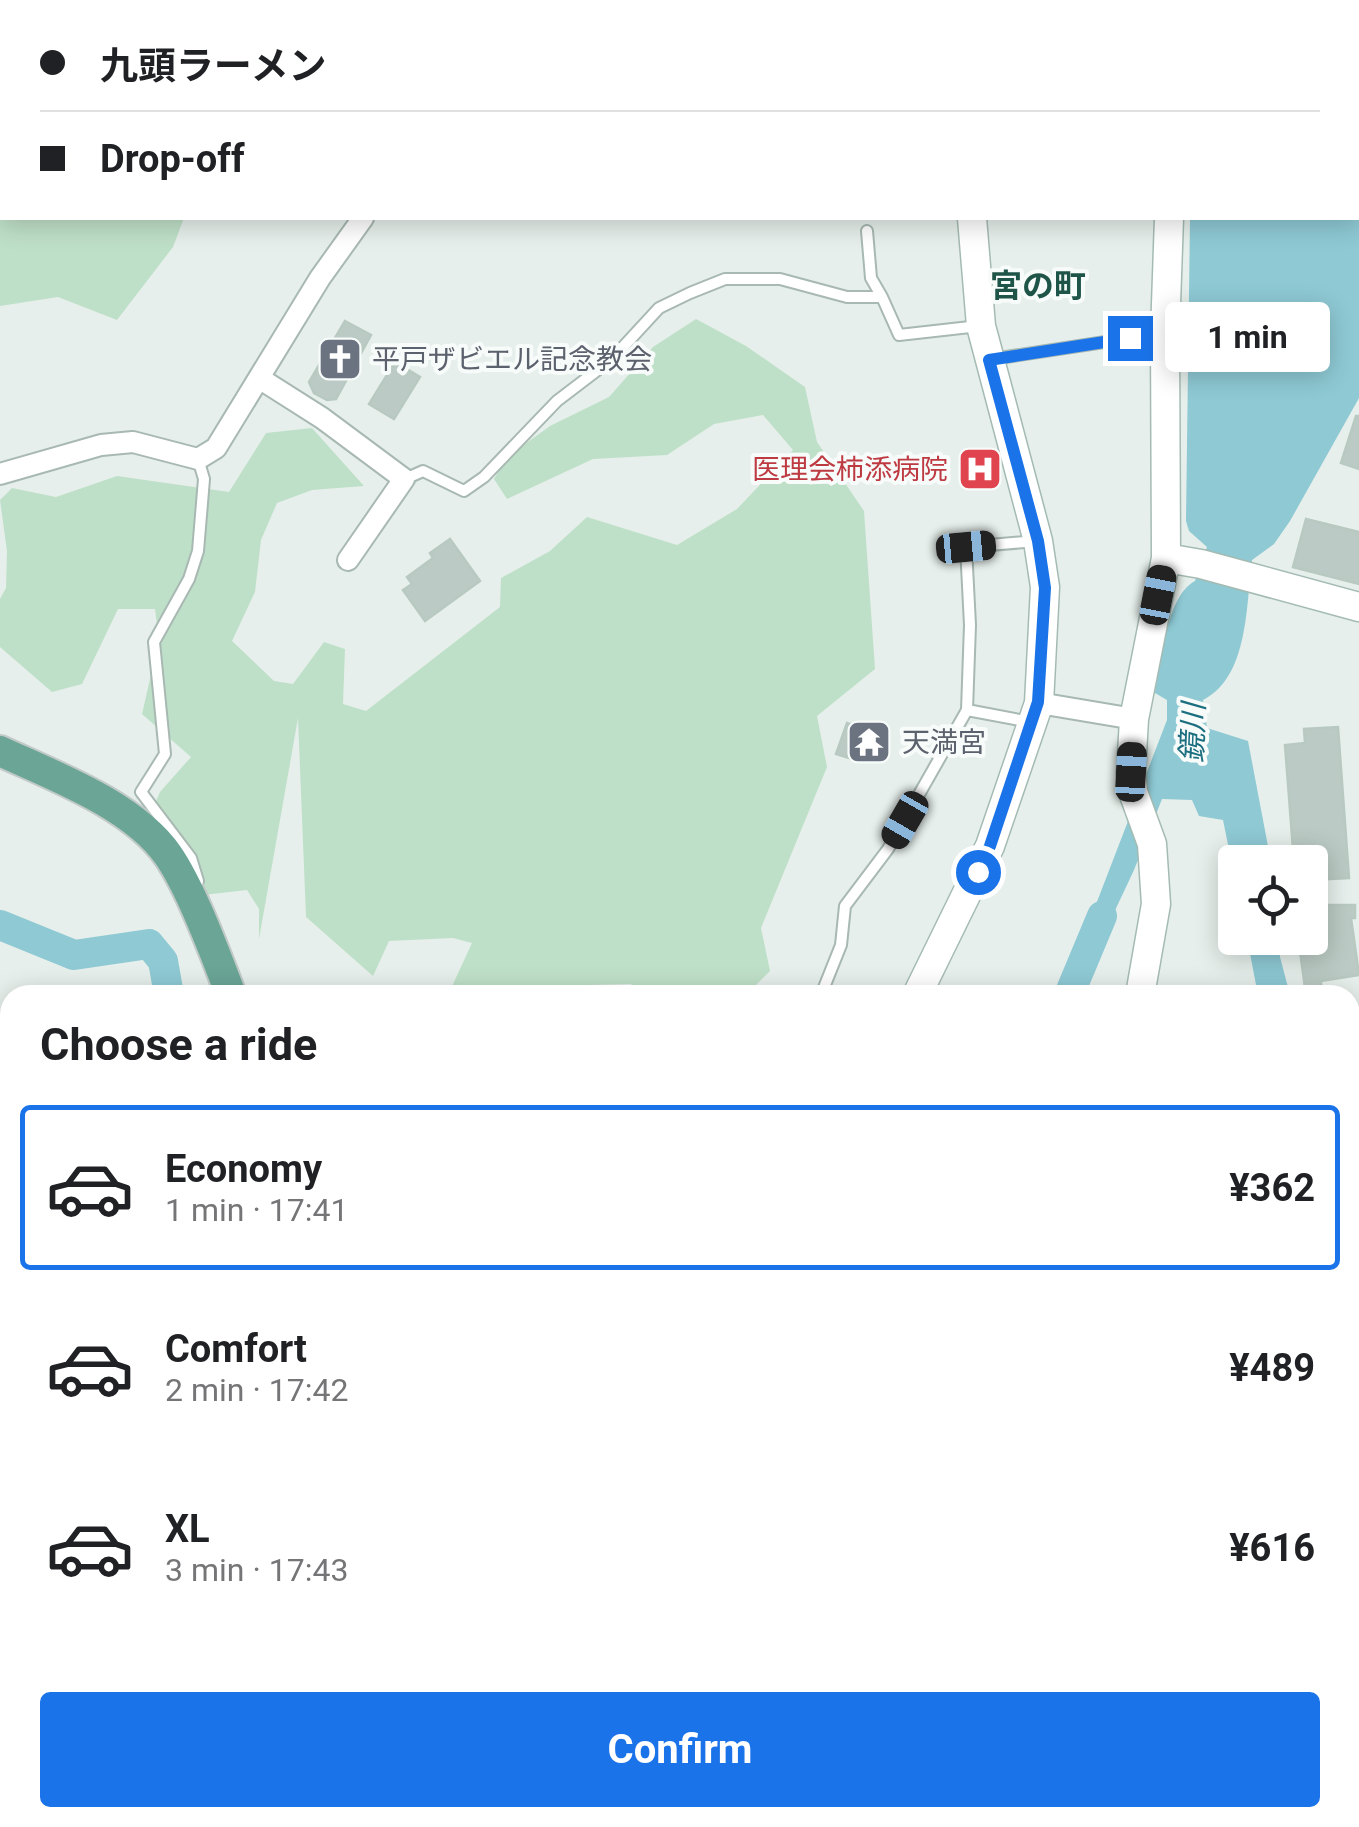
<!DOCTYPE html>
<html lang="en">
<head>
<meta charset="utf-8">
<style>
  body { margin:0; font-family:Roboto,"Noto Sans JP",sans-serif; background:#f2f2f2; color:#202124; height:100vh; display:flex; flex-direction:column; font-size:38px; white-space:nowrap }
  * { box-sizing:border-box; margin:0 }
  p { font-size:32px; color:#757577 }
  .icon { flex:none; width:55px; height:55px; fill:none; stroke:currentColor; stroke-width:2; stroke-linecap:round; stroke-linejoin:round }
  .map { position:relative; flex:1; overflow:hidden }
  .panel { position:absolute; left:0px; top:985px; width:1360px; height:842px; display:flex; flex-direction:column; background:#fff; border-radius:30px 30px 0 0; box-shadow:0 5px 25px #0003 }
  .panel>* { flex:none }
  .top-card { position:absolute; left:0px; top:0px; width:1360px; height:220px; box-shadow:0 5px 25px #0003; display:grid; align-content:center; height:220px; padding:0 40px; background:#fff }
  .tools { position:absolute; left:1218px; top:845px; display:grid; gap:20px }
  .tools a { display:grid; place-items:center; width:110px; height:110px; border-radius:10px; background:#fff; box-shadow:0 5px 25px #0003; font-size:50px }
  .end { position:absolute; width:45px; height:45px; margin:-22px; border:12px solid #1a73e8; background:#fff; box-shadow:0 0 0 5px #fff }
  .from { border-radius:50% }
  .bubble { position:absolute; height:70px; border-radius:10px; background:#fff; box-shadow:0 5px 25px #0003; font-size:32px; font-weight:700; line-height:70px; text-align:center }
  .car { position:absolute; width:30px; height:60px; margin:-30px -15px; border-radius:12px; box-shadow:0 0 8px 2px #0007; background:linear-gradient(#222 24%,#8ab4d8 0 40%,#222 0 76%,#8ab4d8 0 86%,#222 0) }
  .top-card b { display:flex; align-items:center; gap:35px; height:95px; font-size:38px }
  .top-card b+b { border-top:2px solid #e0e0e0 }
  .top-card i { width:25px; height:25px; background:#202124 }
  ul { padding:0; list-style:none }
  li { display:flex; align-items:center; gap:30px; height:165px; margin:0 20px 15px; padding:0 20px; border:5px solid transparent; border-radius:10px }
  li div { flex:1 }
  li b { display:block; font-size:38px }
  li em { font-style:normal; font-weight:700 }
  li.on { border-color:#1a73e8 }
  li>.icon { width:90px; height:90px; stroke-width:1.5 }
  h2 { padding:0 40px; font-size:45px; line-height:120px }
  .button { display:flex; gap:20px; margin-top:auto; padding:20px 40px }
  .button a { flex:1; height:115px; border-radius:10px; background:#1a73e8; color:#fff; font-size:40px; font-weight:700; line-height:115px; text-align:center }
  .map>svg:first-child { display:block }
  .green { fill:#bfe0c8 }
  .water { fill:#8ec9d4 }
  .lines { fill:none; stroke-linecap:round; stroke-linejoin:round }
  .river { stroke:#8ec9d4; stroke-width:30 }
  .building { fill:#bbcac4; stroke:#b8c9c2; stroke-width:2.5 }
  .lane-casing { stroke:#a8b8b2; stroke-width:14 }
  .street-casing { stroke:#a8b8b2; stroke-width:24 }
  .secondary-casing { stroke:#a4bbb3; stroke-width:31 }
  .primary-casing { stroke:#c2cac8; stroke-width:34 }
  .highway-casing { stroke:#c2cac8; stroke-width:34 }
  .lane { stroke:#fff; stroke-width:10 }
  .street { stroke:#fff; stroke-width:20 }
  .secondary { stroke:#fff; stroke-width:28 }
  .primary { stroke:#6aa596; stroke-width:30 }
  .highway { stroke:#2f6f62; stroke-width:30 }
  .route { stroke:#1a73e8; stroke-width:12 }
  .labels { text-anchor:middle; stroke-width:8; stroke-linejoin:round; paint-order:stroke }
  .worship-label { font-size:28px; fill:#5b616d; stroke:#f7fbf9; text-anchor:start }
  .health-label { font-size:28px; fill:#be3a42; stroke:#f7fbf9; text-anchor:end }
  .water-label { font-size:30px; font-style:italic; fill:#1c6f80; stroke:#f7fbf9 }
  .quarter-label { font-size:32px; font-weight:bold; fill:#1f5548; stroke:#f7fbf9 }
</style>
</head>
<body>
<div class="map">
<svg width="1359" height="1827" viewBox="0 0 1359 1827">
  <rect width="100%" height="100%" fill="#e6efeb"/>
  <path class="green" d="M 0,0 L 261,0 L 2,2 L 2,218 L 184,218 L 173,247 L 117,320 L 58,297 L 0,306 Z
    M 696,319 L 746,346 L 805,387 L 817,442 L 864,511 L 875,669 L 817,716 L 827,767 L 761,928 L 770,971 L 746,995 L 639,995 L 631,984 L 546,986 L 530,995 L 448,995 L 472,943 L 453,938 L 389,941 L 373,976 L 306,917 L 298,718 L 259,939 L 259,909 L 247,890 L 203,895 L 148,819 L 160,792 L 191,757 L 142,714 L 159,640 L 155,609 L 118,609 L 82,684 L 52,692 L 0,647 L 0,599 L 6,588 L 7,551 L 0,500 L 12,488 L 56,497 L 117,476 L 229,492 L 266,433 L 312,428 L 364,486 L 312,490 L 277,503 L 261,540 L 255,592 L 232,641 L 274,681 L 293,684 L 324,642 L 345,649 L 343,704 L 366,711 L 500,607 L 501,578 L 550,551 L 587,517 L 677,545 L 737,509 L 793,450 L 763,415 L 714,424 L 667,455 L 593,459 L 507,499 L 494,479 L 507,457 L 550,426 L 609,397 L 653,347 Z
    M 1115,1818 L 1241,1818 L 1207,1827 L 1110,1827 Z"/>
  <path class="water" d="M 1232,0 L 1359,0 L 1359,398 L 1290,521 L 1274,544 L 1252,560 C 1246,604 1249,677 1203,700 L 1207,728 L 1248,741 L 1271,862 L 1235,862 L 1235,879 L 1223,820 L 1199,816 L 1192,800 L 1162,799 L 1134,870 L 1095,953 L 1078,951 L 1167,720 L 1167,700 L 1155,693 C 1161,663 1166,596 1195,581 L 1207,547 L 1189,531 L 1186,521 L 1190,218 L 1358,218 L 1358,2 L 1232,2 Z
    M 1247,938 L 1279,938 L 1280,957 L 1290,995 L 1258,995 Z"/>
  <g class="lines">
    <path class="river" d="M 0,925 L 74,955 L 149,944 L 163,961 L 169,995
      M 1069,995 L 1102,916
      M 667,1827 L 671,1818"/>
  </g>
  <path class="building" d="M 345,321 L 371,335 L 336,399 L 327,400 L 314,393 L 309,382 Z
    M 395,362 L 420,377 L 394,419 L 369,404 Z
    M 1356,416 L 1359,416 L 1359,469 L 1341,463 Z
    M 1306,519 L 1359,532 L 1359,584 L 1293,567 Z
    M 450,539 L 480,581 L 425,621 L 403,590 L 412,584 L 407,577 L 433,558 L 430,553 Z
    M 847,723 L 862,728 L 852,759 L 836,754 Z
    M 1338,727 L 1349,878 L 1310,880 L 1310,862 L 1294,862 L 1285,745 L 1305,743 L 1304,729 Z
    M 1310,905 L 1355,905 L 1355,918 L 1351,918 L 1359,975 L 1321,981 L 1322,995 L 1306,995 L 1299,944 L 1310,943 Z"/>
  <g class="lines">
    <defs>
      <path id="lane" d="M 751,0 L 751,2
        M 867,231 L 871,278 L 882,297
        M 993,359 L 1164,333
        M 198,459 L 204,479 L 198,551 L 189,579 L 154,642 L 165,754 L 141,792 L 191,858 L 198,881
        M 405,479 L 423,471 L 464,491 L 484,477 L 557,401 L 612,359 L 659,308 L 690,293 L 725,279 L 780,279 L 847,297 L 882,297 L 899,335 L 979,326
        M 967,710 L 1030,722
        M 821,995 L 841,945 L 845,906 L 888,849 L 967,710 L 970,625 L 966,547 L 1037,541
        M 813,1827 L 814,1818
        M 926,1827 L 927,1818"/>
      <path id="street" d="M 552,0 L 552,2
        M 259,378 L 322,418 L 404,479 L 348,560
        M 0,474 L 101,445 L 133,442 L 198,459 L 216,448 L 320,278 L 363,218
        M 1039,703 L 1134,719
        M 0,1043 L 10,1042
        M 0,1063 L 10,1058
        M 0,1104 L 10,1105
        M 0,1542 L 10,1536
        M 1322,1818 L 1329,1827
        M 339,1827 L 342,1818"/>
      <path id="secondary" d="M 998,0 L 998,2
        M 1180,2 L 1180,0
        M 1166,558 L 1201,564 L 1359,607
        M 917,995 L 990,846 L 1039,703 L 1045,587 L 1038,541 L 981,326 L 972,218
        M 1140,995 L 1156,904 L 1152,844 L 1133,792 L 1131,772 L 1134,719 L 1166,558 L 1165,333 L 1169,218
        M 1350,1156 L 1359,1153
        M 1350,1589 L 1359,1589
        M 1037,1827 L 1038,1818"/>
      <path id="primary" d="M 0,751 C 54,776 133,805 168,855 C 191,888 216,956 231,995"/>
      <path id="highway" d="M 1350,1432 L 1359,1437
        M 707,1818 L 712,1827"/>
    </defs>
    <use href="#lane" class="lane-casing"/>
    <use href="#street" class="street-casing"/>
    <use href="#secondary" class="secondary-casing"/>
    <use href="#primary" class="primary-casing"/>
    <use href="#highway" class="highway-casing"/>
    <use href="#lane" class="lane"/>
    <use href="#street" class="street"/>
    <use href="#secondary" class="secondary"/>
    <use href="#primary" class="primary"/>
    <use href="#highway" class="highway"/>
  </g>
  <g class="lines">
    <path class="route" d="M 978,872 L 990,846 L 1038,702 L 1045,588 L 1038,541 L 989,360 L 1130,338"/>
  </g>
  <defs>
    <symbol id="church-square" viewBox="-11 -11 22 22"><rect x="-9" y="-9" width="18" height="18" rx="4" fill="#6b7280" stroke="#f7fbf9"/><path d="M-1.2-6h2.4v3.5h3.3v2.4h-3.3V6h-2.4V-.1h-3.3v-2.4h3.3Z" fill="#fff"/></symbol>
    <symbol id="hospital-square" viewBox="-11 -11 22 22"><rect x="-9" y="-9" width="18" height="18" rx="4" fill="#e0444e" stroke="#f7fbf9"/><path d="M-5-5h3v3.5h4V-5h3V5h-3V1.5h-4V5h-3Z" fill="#fff"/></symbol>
    <symbol id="temple-square" viewBox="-11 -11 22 22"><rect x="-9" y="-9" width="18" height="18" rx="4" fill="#6b7280" stroke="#f7fbf9"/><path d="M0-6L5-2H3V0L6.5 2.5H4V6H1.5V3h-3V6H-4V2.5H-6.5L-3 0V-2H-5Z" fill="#fff"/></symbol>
  </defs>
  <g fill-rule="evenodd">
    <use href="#church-square" x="315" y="334" width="50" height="50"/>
    <use href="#hospital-square" x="955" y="444" width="50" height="50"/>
    <use href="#temple-square" x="844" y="717" width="50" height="50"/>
  </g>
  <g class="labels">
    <g class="worship-label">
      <text x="372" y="369">平戸ザビエル記念教会</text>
      <text x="902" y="752">天満宮</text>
    </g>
    <g class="health-label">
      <text x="948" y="479">医理会柿添病院</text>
    </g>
    <g class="water-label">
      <text transform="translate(1193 733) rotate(-88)" y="10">鏡川</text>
    </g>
    <g class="quarter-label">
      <text x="1038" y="297">宮の町</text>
    </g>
  </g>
</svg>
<div class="tools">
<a><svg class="icon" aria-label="locate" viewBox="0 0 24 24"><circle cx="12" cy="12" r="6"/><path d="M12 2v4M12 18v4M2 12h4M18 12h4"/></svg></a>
</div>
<i class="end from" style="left:978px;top:872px"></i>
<i class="end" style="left:1130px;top:338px"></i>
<div class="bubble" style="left:1165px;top:302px;width:165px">1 min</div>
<i class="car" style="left:966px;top:547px;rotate:85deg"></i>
<i class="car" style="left:1158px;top:595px;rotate:11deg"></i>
<i class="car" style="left:1131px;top:772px;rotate:3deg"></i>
<i class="car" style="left:905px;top:820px;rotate:210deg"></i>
<div class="top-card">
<b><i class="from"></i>九頭ラーメン</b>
<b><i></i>Drop-off</b>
</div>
<section class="panel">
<h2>Choose a ride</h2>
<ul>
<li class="on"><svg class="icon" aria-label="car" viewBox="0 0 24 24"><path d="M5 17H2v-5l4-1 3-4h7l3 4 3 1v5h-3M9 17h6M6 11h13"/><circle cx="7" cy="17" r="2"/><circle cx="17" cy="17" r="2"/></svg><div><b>Economy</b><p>1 min · 17:41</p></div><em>¥362</em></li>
<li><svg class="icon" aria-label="car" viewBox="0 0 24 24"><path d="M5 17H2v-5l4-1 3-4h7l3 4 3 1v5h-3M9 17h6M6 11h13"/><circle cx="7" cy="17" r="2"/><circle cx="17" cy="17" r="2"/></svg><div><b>Comfort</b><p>2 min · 17:42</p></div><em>¥489</em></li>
<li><svg class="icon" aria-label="car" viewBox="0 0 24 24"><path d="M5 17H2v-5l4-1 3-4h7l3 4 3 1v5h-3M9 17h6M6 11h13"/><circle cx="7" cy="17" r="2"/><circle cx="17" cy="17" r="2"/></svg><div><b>XL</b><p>3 min · 17:43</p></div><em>¥616</em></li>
</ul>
<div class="button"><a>Confirm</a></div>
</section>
</div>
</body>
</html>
